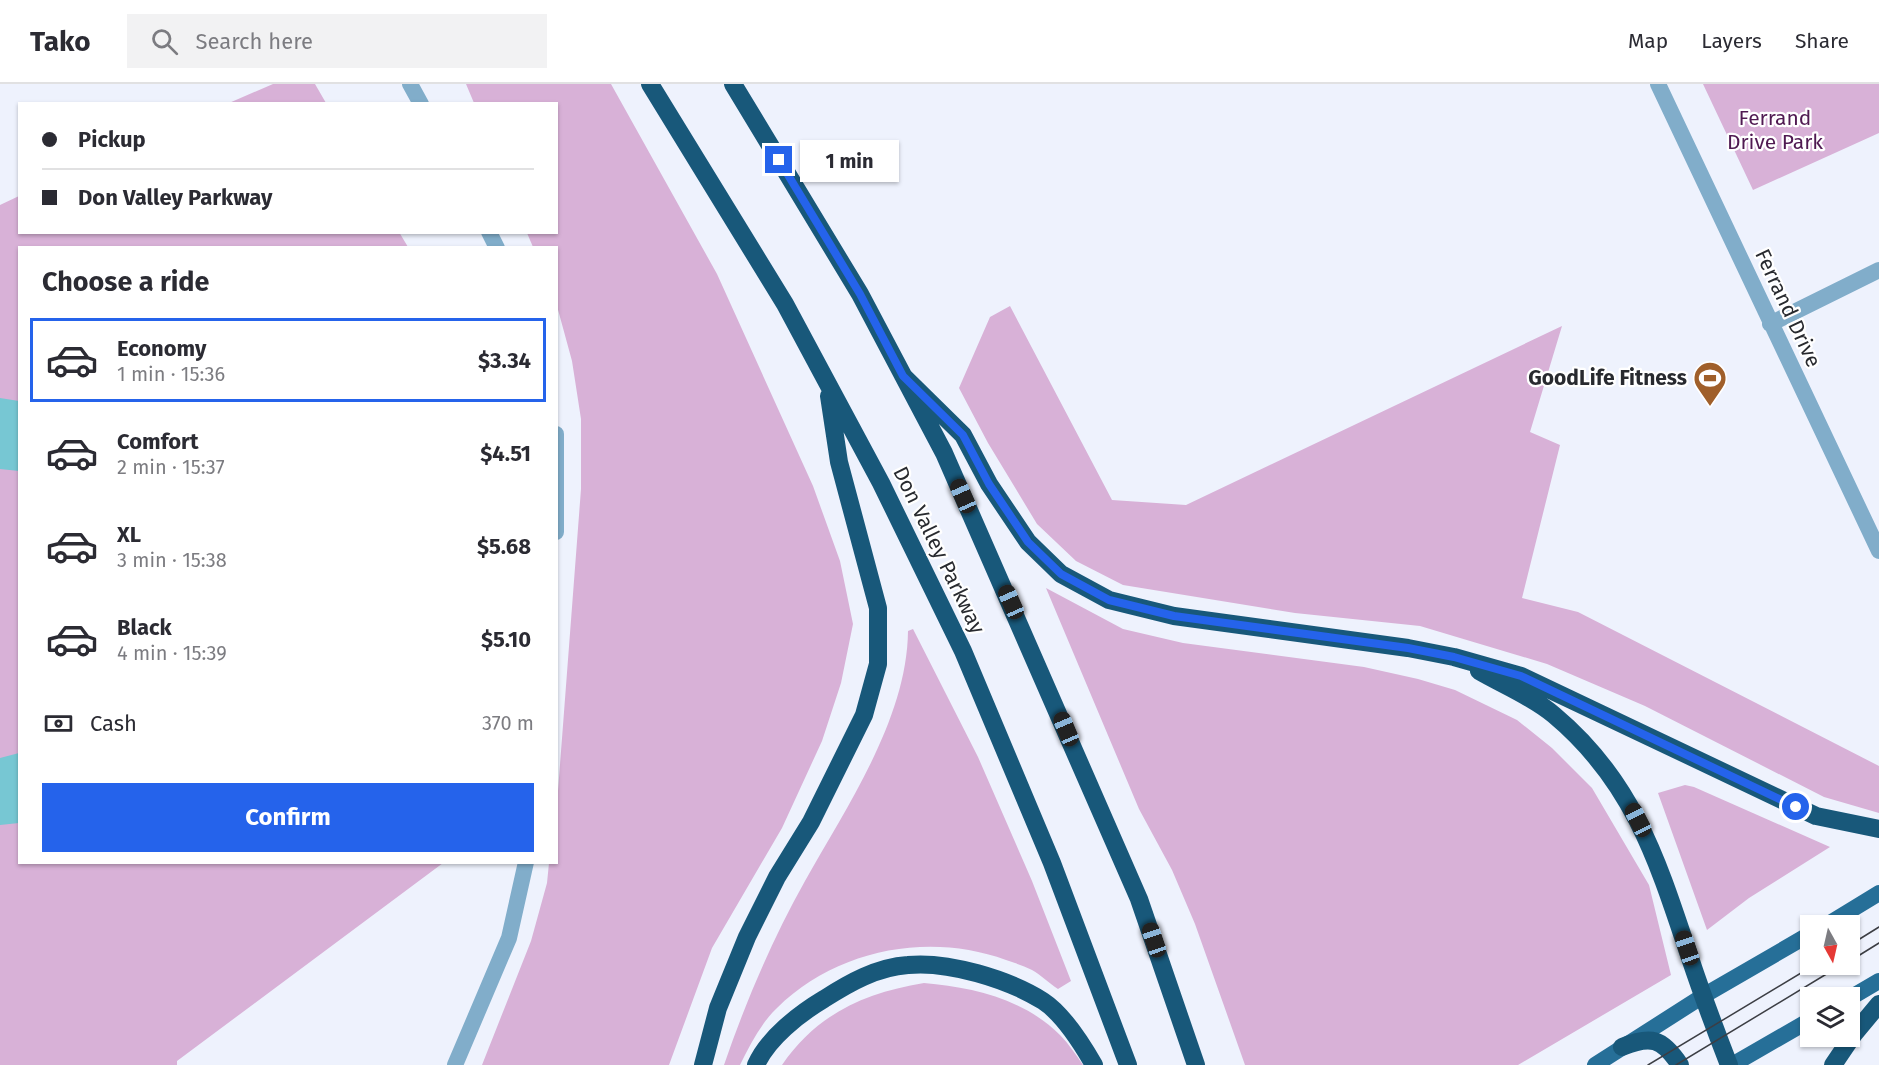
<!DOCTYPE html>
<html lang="en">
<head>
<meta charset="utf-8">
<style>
  body { margin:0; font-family:"Fira Sans",sans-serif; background:#f2f2f3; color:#2b2b33; height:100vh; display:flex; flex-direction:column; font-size:22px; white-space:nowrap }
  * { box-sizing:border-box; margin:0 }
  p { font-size:20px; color:#7c7c81 }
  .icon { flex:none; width:33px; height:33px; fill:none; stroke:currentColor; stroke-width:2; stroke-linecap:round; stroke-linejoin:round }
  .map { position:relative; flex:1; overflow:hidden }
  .side { position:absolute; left:18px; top:162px; width:540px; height:618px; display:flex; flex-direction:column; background:#fff; border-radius:0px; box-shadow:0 2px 4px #0004 }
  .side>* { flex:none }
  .banner { position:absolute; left:18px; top:18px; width:540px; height:132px; border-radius:0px; box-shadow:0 2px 4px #0004; display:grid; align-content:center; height:132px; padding:0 24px; background:#fff }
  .needle { width:39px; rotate:172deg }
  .controls { position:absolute; left:1800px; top:831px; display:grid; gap:12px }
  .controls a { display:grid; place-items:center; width:60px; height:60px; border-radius:0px; background:#fff; box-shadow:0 2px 4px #0004; font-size:30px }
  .end { position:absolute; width:27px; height:27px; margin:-14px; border:8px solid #2563eb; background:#fff; box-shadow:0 0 0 3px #fff }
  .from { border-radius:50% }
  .bubble { position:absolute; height:42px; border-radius:0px; background:#fff; box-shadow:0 2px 4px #0004; font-size:20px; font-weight:700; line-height:42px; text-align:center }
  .car { position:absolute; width:18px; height:36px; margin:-18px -9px; border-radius:8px; box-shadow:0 0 4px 2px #0007; background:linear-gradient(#222 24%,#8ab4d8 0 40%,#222 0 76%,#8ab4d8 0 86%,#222 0) }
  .banner b { display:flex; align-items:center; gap:21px; height:57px; font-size:22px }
  .banner b+b { border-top:2px solid #e1e1e2 }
  .banner i { width:15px; height:15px; background:#2b2b33 }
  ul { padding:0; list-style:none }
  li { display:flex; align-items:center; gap:18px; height:84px; margin:0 12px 9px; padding:0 12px; border:3px solid transparent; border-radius:0px }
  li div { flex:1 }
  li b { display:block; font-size:22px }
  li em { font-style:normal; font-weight:700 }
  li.selected { border-color:#2563eb }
  li>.icon { width:54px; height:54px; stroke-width:1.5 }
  h2 { padding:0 24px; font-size:27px; line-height:72px }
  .pay { display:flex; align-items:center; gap:15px; height:66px; padding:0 24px; font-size:22px }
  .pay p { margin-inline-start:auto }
  .action { display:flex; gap:12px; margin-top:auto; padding:12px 24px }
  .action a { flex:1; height:69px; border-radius:0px; background:#2563eb; color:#fff; font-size:24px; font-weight:700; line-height:69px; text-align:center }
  header { display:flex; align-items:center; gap:36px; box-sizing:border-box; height:84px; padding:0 30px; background:#fff; border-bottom:2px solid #e1e1e2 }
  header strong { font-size:28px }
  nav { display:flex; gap:33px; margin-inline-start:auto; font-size:21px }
  .search { width:420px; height:54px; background:#f2f2f3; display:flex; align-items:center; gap:15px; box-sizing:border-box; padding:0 21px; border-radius:0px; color:#7c7c81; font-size:22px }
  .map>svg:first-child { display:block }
  .green { fill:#d8b1d7 }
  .water { fill:#77c7d3 }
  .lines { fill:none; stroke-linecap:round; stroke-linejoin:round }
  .minor { stroke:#81adca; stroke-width:16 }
  .tertiary { stroke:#81adca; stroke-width:16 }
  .primary { stroke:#266f98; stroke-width:16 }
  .motorway { stroke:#18587a; stroke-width:18 }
  .tram { stroke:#3c3e44; stroke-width:1.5 }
  .route { stroke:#2563eb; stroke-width:8 }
  .labels { text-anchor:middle; stroke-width:4.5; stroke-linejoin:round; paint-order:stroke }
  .park-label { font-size:21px; fill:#501a52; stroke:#fff }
  .street-label { font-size:21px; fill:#282a2f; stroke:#fff }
  .poi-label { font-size:21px; font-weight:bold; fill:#282a2f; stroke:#fff; text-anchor:end }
</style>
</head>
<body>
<header>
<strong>Tako</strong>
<div class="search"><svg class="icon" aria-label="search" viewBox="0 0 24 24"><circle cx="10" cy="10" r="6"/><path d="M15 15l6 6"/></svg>Search here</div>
<nav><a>Map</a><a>Layers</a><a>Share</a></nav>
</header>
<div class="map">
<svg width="1879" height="981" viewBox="0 0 1879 981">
  <rect width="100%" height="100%" fill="#eef2fd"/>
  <path class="green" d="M 273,0 L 315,0 L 326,19 L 229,19 Z
    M 466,0 L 611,0 L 717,190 L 813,402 L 840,477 L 853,540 L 841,599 L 822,657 L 782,744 L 712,864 L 669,981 L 482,981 L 531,857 L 547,799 L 549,779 L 556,778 L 557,720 L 581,405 L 581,335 L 572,277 L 557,222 L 556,164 L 533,163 L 527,149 L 556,148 L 556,20 L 474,19 Z
    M 1703,0 L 1879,0 L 1879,49 L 1753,106 Z
    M 19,112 L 20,148 L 399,148 L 408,163 L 20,164 L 20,778 L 443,779 L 177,977 L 177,981 L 0,981 L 0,121 Z
    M 1010,222 L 1112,416 L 1186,421 L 1562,242 L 1530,348 L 1560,361 L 1522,514 L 1578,528 L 1879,682 L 1879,729 L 1824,713 L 1645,622 L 1547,580 L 1420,542 L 1295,529 L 1123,501 L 1076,477 L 1037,440 L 988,359 L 959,304 L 990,233 Z
    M 1046,504 L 1123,545 L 1183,559 L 1364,583 L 1418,595 L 1455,606 L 1517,636 L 1552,664 L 1592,704 L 1649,801 L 1671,891 L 1518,981 L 1245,981 L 1195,840 L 1172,786 L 1139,725 Z
    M 913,545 L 978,673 L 1032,797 L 1071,897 L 1058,905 C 1049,899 1041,891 1032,886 C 1024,882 1015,879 1006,876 C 929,848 837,865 777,924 C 761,939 750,961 740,981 L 724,981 C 746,917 772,856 805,797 C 847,722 907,635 908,547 Z
    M 1685,701 L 1694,703 L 1830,763 L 1749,814 L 1707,846 L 1658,709 Z
    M 924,899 C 972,903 1024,915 1060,951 C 1069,960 1076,971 1083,981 L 782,981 C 817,930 864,909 924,899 Z"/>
  <path class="water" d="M 0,314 L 19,317 L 19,387 L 0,385 Z
    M 19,669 L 19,739 L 0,741 L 0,674 Z"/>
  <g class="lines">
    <path class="minor" d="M 1658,0 L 1879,467
      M 1770,240 L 1879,186"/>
    <path class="tertiary" d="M 410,0 L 421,20
      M 489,148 L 497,164
      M 556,350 L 556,448
      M 455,981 L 509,854 L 526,778"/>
    <path class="primary" d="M 1825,842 L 1879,809
      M 1850,914 L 1879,897
      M 1595,981 L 1703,912 L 1810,850
      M 1732,981 L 1810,936"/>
    <path class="motorway" d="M 650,0 L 785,220 L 881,399 L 963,567 L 1052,779 L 1128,981
      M 733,0 L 860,210 L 944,369 L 1139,815 L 1196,981
      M 903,292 L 963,351 L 989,400 L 1028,458 L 1061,490 L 1109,516 L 1174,532 L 1408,564 L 1454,573 L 1521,592 L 1816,732 L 1879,745
      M 1479,587 C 1503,601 1533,613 1554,631 C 1634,698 1658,778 1690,874 C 1702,910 1715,945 1729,981
      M 1622,963 C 1651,951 1662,954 1680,981
      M 703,981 L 718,924 L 747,853 L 777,793 L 811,738 L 864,631 L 878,580 L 878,524 L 839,378 L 829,312
      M 756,981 C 768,954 799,930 824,915 C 849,899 877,883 908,881 C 948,877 1008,895 1043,917 C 1063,930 1082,960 1094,981
      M 1833,981 L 1854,950 L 1879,920"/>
    <path class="tram" d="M 1850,861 L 1879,843
      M 1850,877 L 1879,859
      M 1648,981 L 1816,880
      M 1676,981 L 1843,880"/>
  </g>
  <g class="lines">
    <path class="route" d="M 779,76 L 860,210 L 903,292 L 963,351 L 989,400 L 1028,458 L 1061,490 L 1109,516 L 1174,532 L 1408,564 L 1454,573 L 1521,592 L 1796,723"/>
  </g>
  <defs>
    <symbol id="stadium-pin" viewBox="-11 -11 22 30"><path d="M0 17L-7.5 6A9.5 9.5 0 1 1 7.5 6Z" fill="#a05f2a" stroke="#fff"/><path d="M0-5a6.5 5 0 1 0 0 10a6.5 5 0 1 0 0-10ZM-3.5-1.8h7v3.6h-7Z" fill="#fff"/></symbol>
  </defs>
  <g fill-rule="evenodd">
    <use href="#stadium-pin" x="1691" y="275" width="38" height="52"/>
  </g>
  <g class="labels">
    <g class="park-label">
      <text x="1775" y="41">Ferrand<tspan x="1775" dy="24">Drive Park</tspan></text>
    </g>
    <g class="street-label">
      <text transform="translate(1788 224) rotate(65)" y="7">Ferrand Drive</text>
      <text transform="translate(939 466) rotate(64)" y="7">Don Valley Parkway</text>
    </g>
    <g class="poi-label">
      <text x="1687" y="301">GoodLife Fitness</text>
    </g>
  </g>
</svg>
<div class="controls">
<a><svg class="needle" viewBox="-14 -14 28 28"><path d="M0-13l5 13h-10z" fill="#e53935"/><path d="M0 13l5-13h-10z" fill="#7c7c81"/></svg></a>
<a><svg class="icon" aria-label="layers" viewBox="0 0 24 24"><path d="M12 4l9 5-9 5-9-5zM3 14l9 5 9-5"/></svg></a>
</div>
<i class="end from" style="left:1796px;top:723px"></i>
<i class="end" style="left:779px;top:76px"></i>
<div class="bubble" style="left:800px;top:56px;width:99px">1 min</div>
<i class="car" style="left:963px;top:412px;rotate:336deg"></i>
<i class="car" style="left:1011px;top:518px;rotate:336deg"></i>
<i class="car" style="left:1066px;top:645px;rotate:337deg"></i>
<i class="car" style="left:1638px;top:736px;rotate:333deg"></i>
<i class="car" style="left:1154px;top:856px;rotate:341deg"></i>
<i class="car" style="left:1687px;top:864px;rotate:341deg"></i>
<div class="banner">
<b><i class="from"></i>Pickup</b>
<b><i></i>Don Valley Parkway</b>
</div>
<section class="side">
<h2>Choose a ride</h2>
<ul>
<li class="selected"><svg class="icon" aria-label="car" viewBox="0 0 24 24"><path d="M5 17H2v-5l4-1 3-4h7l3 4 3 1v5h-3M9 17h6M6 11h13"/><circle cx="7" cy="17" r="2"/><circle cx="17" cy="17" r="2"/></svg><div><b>Economy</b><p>1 min · 15:36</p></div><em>$3.34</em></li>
<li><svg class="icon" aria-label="car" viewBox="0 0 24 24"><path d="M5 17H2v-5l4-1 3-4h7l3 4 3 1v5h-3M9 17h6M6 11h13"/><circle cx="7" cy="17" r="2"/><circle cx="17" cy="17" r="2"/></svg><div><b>Comfort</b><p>2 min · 15:37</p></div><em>$4.51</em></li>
<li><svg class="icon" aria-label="car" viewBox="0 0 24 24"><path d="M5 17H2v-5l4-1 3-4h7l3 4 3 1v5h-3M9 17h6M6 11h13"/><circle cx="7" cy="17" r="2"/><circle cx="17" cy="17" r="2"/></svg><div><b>XL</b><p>3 min · 15:38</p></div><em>$5.68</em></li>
<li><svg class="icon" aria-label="car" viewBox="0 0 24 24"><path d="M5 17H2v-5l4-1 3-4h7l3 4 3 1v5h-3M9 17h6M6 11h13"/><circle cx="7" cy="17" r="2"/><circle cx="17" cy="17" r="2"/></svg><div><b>Black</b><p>4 min · 15:39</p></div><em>$5.10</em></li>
</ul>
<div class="pay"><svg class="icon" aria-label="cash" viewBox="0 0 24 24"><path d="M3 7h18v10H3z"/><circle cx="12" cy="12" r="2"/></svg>Cash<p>370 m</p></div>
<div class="action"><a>Confirm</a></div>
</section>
</div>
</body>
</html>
